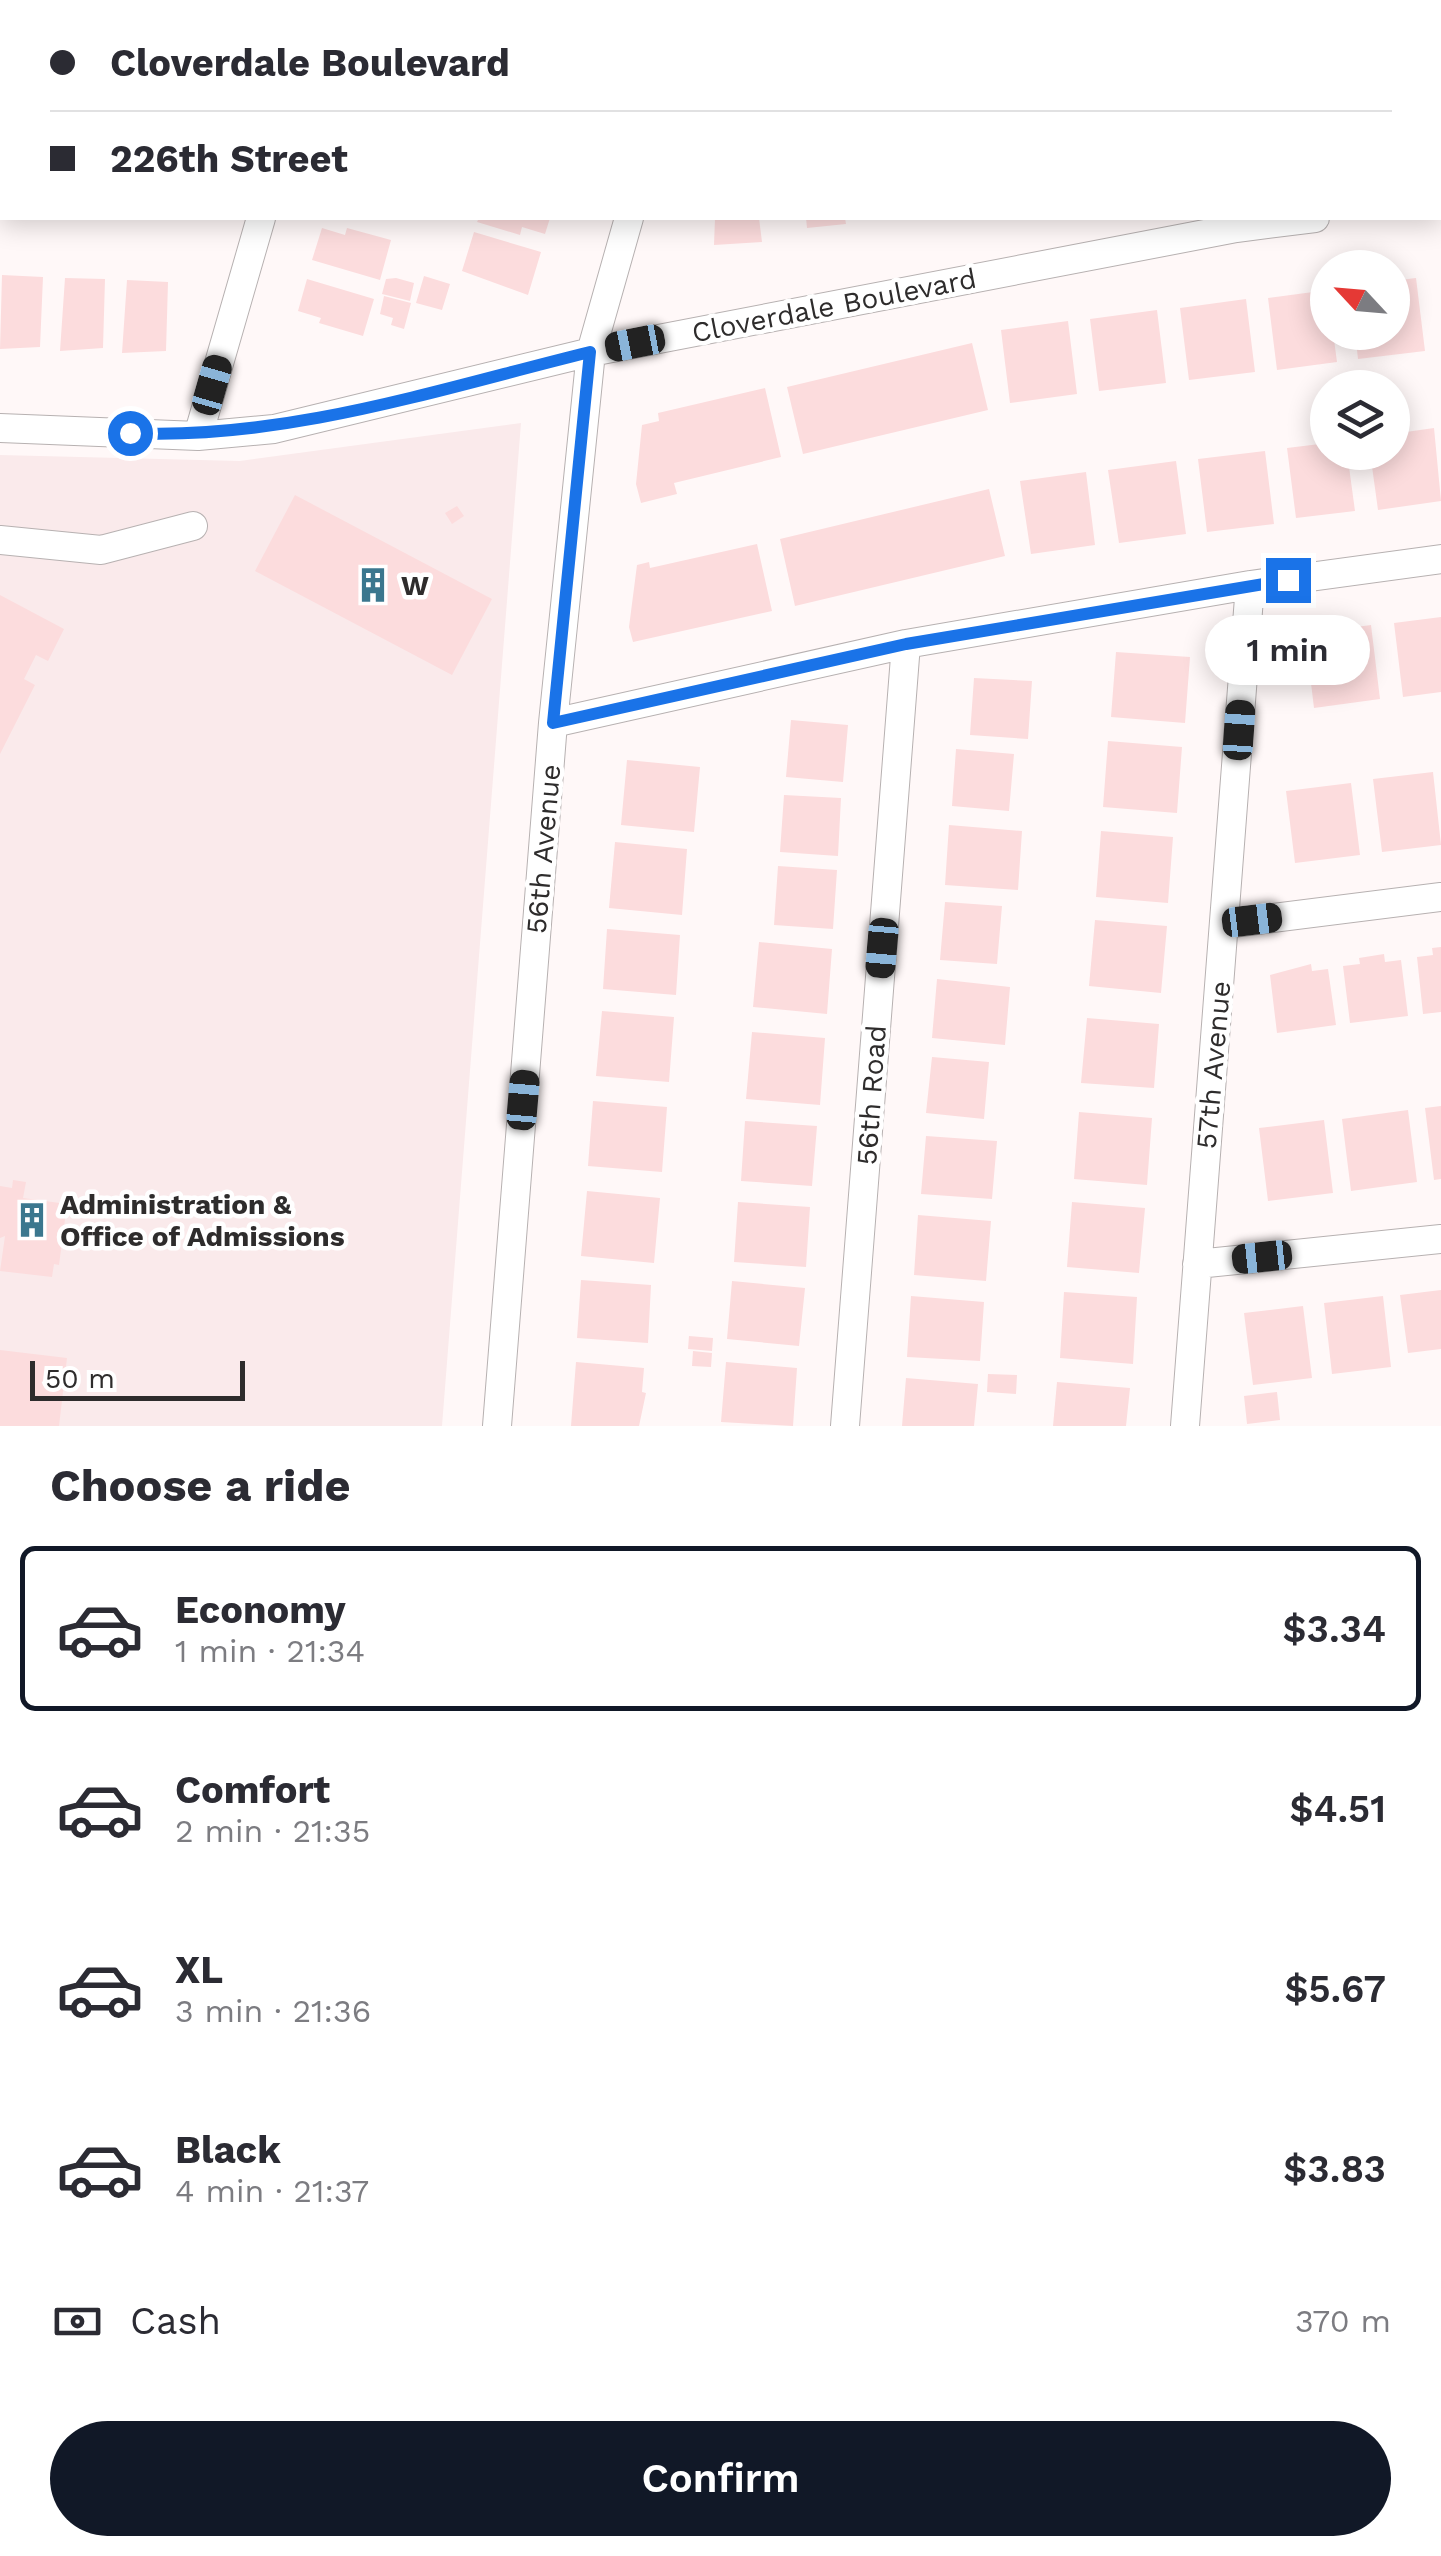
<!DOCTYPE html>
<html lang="en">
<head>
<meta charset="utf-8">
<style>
  body { margin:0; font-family:"Work Sans",sans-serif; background:#f7f7f7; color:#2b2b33; height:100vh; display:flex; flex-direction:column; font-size:38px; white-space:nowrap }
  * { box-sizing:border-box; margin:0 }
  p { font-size:32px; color:#7c7c81 }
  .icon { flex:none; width:55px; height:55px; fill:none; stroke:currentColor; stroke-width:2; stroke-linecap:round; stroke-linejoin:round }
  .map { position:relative; height:1426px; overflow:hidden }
  .drawer { display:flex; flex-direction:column; background:#fff; flex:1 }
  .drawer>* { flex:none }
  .top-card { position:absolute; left:0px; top:0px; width:1442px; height:220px; box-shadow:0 5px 25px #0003; display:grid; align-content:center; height:220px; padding:0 50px; background:#fff }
  .needle { width:65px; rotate:296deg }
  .buttons { position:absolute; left:1310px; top:250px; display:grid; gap:20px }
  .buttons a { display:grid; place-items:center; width:100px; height:100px; border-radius:50%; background:#fff; box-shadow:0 5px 25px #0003; font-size:50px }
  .scale { position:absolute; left:30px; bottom:25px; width:215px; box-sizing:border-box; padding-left:10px; border:5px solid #2e2c2c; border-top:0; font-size:28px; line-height:35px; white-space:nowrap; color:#2e2c2c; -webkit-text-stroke:8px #fff; paint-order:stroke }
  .end { position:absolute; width:45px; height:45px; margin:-22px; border:12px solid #1a73e8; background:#fff; box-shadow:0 0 0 5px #fff }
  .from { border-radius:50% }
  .bubble { position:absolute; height:70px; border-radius:35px; background:#fff; box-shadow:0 5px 25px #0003; font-size:32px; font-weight:600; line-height:70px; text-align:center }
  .car { position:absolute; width:30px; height:60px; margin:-30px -15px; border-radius:12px; box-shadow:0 0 8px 2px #0007; background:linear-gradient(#222 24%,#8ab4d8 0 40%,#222 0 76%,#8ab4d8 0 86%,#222 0) }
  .top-card b { display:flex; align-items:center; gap:35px; height:95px; font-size:38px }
  .top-card b+b { border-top:2px solid #e1e1e2 }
  .top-card i { width:25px; height:25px; background:#2b2b33 }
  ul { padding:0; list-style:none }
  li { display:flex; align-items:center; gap:30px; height:165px; margin:0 20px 15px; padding:0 30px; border:5px solid transparent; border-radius:15px }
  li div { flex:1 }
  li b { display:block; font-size:38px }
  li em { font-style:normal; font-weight:600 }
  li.current { border-color:#111827 }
  li>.icon { width:90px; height:90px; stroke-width:1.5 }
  h2 { padding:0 50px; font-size:45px; line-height:120px }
  .pay { display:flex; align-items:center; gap:25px; height:110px; padding:0 50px; font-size:38px }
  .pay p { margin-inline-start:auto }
  .primary-button { display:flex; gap:20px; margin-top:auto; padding:20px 50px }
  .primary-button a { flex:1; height:115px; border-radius:60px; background:#111827; color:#fff; font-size:40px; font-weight:600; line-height:115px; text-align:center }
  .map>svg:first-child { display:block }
  .built { fill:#faeaeb }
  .building { fill:#fcdcdd }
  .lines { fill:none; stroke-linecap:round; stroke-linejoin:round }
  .minor-casing { stroke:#b7b1b1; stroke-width:30 }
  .minor { stroke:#fff; stroke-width:28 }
  .route { stroke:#1a73e8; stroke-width:12 }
  .labels { text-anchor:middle; stroke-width:9; stroke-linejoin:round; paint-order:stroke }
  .street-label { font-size:28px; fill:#2e2c2c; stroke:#fff }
  .poi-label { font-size:28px; font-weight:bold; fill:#2e2c2c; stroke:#fff; text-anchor:start }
</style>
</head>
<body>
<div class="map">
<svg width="1441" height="1426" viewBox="0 0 1441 1426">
  <rect width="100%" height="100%" fill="#fff8f8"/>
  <path class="built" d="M 521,423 L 442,1426 L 0,1426 L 0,455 L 240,461 Z"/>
  <path class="building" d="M 479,218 L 550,218 L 545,234 L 522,227 L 520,235 L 477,222 Z
    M 715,218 L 759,218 L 762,242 L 714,245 Z
    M 806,218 L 845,218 L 846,224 L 807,228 Z
    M 322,228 L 345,235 L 347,228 L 391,240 L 380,280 L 312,260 Z
    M 474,232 L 541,252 L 528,295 L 462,271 Z
    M 2,275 L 43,277 L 40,347 L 0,349 Z
    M 424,276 L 450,284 L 442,310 L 416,303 Z
    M 65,278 L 105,279 L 103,348 L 60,351 Z
    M 396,278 L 414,283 L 410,301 L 382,294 L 386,279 Z
    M 1416,278 L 1425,351 L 1358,359 L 1355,332 L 1392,332 L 1392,281 Z
    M 307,279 L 374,299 L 363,336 L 319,323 L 321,318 L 298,311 Z
    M 127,280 L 168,282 L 166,351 L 122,353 Z
    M 1328,290 L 1328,332 L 1333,332 L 1337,362 L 1277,370 L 1268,298 Z
    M 384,296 L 411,303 L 404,329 L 391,325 L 393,318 L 380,314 Z
    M 1246,299 L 1255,372 L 1189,380 L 1180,308 Z
    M 1157,310 L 1166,383 L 1099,391 L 1090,319 Z
    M 1068,321 L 1077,394 L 1010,403 L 1001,330 Z
    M 972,343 L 988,410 L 803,454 L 787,387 Z
    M 765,388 L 781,457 L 674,483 L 677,494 L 641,503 L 636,484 L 642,425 L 659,421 L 658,413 Z
    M 1434,428 L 1441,501 L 1378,510 L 1370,452 L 1392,452 L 1392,434 Z
    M 1328,443 L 1328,452 L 1347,452 L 1355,511 L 1296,518 L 1287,448 Z
    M 1265,451 L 1274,524 L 1207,532 L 1198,459 Z
    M 1176,461 L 1186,534 L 1119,543 L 1108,470 Z
    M 1086,472 L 1095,545 L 1031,554 L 1020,481 Z
    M 989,489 L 1005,556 L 795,606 L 780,539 Z
    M 295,495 L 492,599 L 452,675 L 255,571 Z
    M 457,506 L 464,516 L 452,524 L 445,513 Z
    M 757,544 L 772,611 L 633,642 L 629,627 L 637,565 L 649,562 L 650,568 Z
    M 0,595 L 64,629 L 48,661 L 36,655 L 24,679 L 35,685 L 0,754 Z
    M 1441,617 L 1441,692 L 1403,697 L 1394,623 Z
    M 1371,625 L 1380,699 L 1314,708 L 1305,634 Z
    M 1116,652 L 1190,657 L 1185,723 L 1111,717 Z
    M 974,678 L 1032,681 L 1028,739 L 970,735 Z
    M 791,720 L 848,725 L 843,782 L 786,777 Z
    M 1108,741 L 1182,747 L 1177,813 L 1103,807 Z
    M 956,749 L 1014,754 L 1009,811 L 952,806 Z
    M 627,760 L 700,767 L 694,832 L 621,825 Z
    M 1433,772 L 1441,845 L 1382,852 L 1373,779 Z
    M 1351,783 L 1360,855 L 1295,863 L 1286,791 Z
    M 784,795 L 841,798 L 838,856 L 780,852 Z
    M 949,825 L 1022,831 L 1018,890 L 945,885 Z
    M 1101,831 L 1173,837 L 1168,903 L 1096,897 Z
    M 615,842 L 687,849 L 682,915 L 609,908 Z
    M 778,866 L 837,870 L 833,929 L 774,925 Z
    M 945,902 L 1002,906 L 997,964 L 940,960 Z
    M 1095,920 L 1167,926 L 1161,993 L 1089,986 Z
    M 607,929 L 680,935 L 676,995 L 603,989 Z
    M 759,942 L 832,949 L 827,1014 L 753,1007 Z
    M 1441,947 L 1441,1012 L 1423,1014 L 1417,957 L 1433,955 L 1432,948 Z
    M 1384,954 L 1385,962 L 1401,960 L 1408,1016 L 1350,1023 L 1343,966 L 1360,964 L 1359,958 Z
    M 1311,964 L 1312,971 L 1328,969 L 1336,1025 L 1277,1033 L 1270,975 Z
    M 937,979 L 1010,987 L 1005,1045 L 932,1038 Z
    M 602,1011 L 674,1017 L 669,1082 L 596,1076 Z
    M 1087,1018 L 1159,1024 L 1154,1088 L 1081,1083 Z
    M 752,1032 L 825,1038 L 820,1105 L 746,1099 Z
    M 932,1057 L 989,1062 L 984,1119 L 926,1113 Z
    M 593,1101 L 667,1107 L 662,1172 L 588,1166 Z
    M 1441,1106 L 1441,1179 L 1434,1180 L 1425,1108 Z
    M 1408,1110 L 1417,1182 L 1351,1191 L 1342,1119 Z
    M 1079,1112 L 1152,1118 L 1147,1185 L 1074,1179 Z
    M 1324,1120 L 1333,1193 L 1268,1201 L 1259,1128 Z
    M 745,1121 L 817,1126 L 812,1186 L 741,1181 Z
    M 926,1136 L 997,1141 L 992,1199 L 921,1194 Z
    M 13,1180 L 26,1182 L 23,1198 L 67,1204 L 59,1265 L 54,1264 L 52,1277 L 0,1271 L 5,1236 L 0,1238 L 0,1186 L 12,1188 Z
    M 587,1191 L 660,1198 L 654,1263 L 581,1256 Z
    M 738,1202 L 810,1207 L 806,1267 L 734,1262 Z
    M 1072,1202 L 1145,1208 L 1139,1273 L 1067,1267 Z
    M 918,1215 L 991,1221 L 986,1281 L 914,1275 Z
    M 581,1280 L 651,1285 L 648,1343 L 577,1338 Z
    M 732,1281 L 805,1288 L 799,1346 L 727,1339 Z
    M 1441,1290 L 1441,1349 L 1408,1353 L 1400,1295 Z
    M 1064,1292 L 1137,1297 L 1133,1364 L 1060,1358 Z
    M 911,1296 L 984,1302 L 980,1361 L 907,1357 Z
    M 1383,1296 L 1391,1367 L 1332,1374 L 1324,1303 Z
    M 1303,1306 L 1312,1378 L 1253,1385 L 1244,1313 Z
    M 689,1336 L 713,1338 L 712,1351 L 688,1349 Z
    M 0,1350 L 67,1358 L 59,1426 L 0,1426 Z
    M 693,1351 L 712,1353 L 711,1367 L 692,1366 Z
    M 576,1362 L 644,1368 L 642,1392 L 646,1393 L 639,1426 L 571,1426 Z
    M 726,1362 L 797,1368 L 793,1426 L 721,1422 Z
    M 988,1374 L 1017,1375 L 1016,1394 L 987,1392 Z
    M 906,1378 L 978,1384 L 974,1426 L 902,1426 Z
    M 1057,1382 L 1130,1388 L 1126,1426 L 1053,1426 Z
    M 1277,1392 L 1280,1420 L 1247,1424 L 1244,1396 Z"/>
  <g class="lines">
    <defs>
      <path id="minor" d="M 323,2 L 323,0
        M 691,2 L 692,0
        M 1256,2 L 1256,0
        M 0,68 L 2,68
        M 1440,200 L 1441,200
        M 0,428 L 198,436 L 274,429 L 591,352 L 1236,228 L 1315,218
        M 198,436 L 261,218
        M 0,540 L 101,550 L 193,526
        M 553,723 L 906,644 L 1250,585 L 1441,559
        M 1224,924 L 1441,897
        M 1197,1264 L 1441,1239
        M 497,1426 L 553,723 L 591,352 L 629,218
        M 845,1426 L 906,644
        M 1185,1426 L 1250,585"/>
    </defs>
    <use href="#minor" class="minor-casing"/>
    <use href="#minor" class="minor"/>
  </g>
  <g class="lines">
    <path class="route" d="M 130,433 C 287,440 439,389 590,352 L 553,723 L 906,644 L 1288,580"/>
  </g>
  <defs>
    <symbol id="building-bare" viewBox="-9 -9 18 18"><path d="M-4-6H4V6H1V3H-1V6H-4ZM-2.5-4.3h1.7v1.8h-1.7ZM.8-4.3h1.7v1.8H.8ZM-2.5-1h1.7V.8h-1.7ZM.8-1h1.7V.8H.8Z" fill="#3b778e" stroke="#fff" stroke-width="2.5" paint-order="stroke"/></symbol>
  </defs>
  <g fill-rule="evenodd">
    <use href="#building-bare" x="348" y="560" width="50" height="50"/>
    <use href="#building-bare" x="7" y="1195" width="50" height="50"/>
  </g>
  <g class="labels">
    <g class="street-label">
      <text transform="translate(834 305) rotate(-11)" y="10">Cloverdale Boulevard</text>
      <text transform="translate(543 849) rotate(-85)" y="10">56th Avenue</text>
      <text transform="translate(1213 1065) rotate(-85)" y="10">57th Avenue</text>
      <text transform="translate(871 1095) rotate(-86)" y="10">56th Road</text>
    </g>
    <g class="poi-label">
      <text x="401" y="595">W</text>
      <text x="60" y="1214">Administration &amp;<tspan x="60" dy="32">Office of Admissions</tspan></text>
    </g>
  </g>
</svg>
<div class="buttons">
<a><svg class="needle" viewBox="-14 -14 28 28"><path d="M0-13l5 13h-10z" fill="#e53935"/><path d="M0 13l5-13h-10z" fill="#7c7c81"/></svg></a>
<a><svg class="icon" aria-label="layers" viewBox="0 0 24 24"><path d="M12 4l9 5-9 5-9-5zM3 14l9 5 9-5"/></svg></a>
</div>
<div class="scale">50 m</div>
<i class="end from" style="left:130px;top:433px"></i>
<i class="end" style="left:1288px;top:580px"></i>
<div class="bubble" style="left:1205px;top:615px;width:165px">1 min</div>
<i class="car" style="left:635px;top:343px;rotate:259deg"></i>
<i class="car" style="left:212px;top:385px;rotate:16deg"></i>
<i class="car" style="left:1239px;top:730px;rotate:4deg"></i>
<i class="car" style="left:1252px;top:920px;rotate:83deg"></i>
<i class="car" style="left:882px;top:948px;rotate:185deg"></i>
<i class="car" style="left:523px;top:1100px;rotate:5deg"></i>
<i class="car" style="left:1262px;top:1257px;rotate:264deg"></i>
<div class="top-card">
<b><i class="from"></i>Cloverdale Boulevard</b>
<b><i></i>226th Street</b>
</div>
</div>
<section class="drawer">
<h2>Choose a ride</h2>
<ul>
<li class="current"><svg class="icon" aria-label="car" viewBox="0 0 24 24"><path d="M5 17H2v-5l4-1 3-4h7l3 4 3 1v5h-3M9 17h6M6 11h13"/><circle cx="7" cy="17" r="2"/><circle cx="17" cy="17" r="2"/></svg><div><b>Economy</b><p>1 min · 21:34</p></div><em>$3.34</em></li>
<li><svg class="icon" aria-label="car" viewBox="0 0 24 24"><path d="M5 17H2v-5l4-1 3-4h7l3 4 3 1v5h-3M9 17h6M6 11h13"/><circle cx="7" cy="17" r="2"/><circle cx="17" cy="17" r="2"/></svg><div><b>Comfort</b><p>2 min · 21:35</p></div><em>$4.51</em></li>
<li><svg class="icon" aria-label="car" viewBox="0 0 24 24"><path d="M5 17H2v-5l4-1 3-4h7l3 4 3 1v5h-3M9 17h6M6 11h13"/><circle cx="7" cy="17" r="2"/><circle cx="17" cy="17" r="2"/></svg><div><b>XL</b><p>3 min · 21:36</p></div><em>$5.67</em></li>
<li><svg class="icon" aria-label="car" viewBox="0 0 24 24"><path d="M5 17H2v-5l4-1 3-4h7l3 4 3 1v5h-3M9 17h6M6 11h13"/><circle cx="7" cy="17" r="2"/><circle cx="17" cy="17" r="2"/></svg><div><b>Black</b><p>4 min · 21:37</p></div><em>$3.83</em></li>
</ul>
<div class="pay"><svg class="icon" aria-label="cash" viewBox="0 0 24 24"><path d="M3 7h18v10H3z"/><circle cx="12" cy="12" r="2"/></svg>Cash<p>370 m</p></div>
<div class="primary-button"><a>Confirm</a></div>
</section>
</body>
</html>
